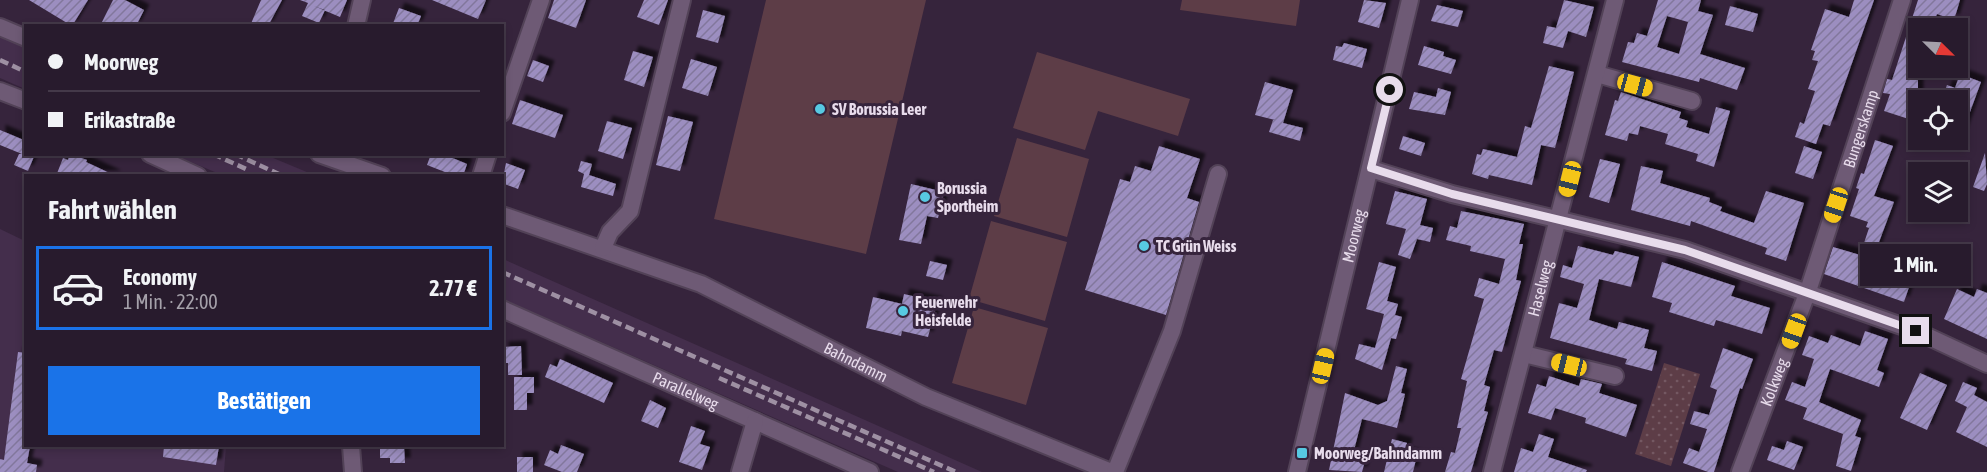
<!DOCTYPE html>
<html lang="de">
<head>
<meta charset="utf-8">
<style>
  body { margin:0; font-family:"Asap Condensed",sans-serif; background:#342839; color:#f1f3f6; height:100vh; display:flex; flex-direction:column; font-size:22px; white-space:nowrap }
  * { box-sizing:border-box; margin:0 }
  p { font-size:20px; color:#a5a1aa }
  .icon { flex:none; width:33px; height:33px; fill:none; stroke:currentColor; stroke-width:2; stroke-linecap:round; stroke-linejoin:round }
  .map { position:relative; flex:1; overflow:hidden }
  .drawer { position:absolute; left:24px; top:174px; width:480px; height:273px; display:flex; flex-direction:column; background:#281b2d; border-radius:0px; box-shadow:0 3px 9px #0003,0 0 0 2px #443949 }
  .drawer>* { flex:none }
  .guide { position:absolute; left:24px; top:24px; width:480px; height:132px; border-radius:0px; box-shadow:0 3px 9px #0003,0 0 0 2px #443949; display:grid; align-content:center; height:132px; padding:0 24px; background:#281b2d }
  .needle { width:39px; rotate:114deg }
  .tools { position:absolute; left:1908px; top:18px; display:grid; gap:12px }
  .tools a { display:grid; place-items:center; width:60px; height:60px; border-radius:0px; background:#281b2d; box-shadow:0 3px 9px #0003,0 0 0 2px #443949; font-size:30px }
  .end { position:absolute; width:27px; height:27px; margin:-14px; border:8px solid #e8dcec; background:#111; box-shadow:0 0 0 3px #111 }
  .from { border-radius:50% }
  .bubble { position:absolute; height:42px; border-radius:0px; background:#281b2d; box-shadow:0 3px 9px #0003,0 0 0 2px #443949; font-size:20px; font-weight:700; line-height:42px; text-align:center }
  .car { position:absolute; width:18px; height:36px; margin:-18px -9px; border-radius:8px; box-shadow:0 0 4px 2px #0007; background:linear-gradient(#f5c518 24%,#345 0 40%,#f5c518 0 76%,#345 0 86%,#f5c518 0) }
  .guide b { display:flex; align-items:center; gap:21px; height:57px; font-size:22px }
  .guide b+b { border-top:2px solid #443949 }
  .guide i { width:15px; height:15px; background:#f1f3f6 }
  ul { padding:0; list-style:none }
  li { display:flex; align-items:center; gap:18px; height:84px; margin:0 12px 9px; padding:0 12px; border:3px solid transparent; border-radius:0px }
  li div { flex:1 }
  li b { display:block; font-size:22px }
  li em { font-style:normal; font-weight:700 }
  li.current { border-color:#1a73e8 }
  li>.icon { width:54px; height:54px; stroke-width:1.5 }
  h2 { padding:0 24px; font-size:27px; line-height:72px }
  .button { display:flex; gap:12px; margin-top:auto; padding:12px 24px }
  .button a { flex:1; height:69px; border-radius:0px; background:#1a73e8; color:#fff; font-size:24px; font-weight:700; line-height:69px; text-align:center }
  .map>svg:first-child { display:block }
  .built { fill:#442e4c }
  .park { fill:url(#park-dots) }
  .pitch { fill:#5d3d47 }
  .building { fill:url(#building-hatch); fill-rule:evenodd; filter:url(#shadow) }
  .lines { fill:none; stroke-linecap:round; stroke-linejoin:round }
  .minor-casing { stroke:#524257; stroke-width:20 }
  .minor { stroke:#6e5a75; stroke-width:16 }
  .rail { stroke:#9e90a3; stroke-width:4.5; stroke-dasharray:9 4.5; stroke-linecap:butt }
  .route { stroke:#e8dcec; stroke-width:8 }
  .poi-dot { fill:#57c9e2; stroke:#36243c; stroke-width:2 }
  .labels { text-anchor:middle; stroke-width:6; stroke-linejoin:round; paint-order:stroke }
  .poi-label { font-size:16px; font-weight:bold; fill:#e8dcec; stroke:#36243c; text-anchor:start }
  .street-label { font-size:16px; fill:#e8dcec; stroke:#36243c }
</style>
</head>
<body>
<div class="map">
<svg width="1987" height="472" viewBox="0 0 1987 472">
  <defs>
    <pattern id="park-dots" width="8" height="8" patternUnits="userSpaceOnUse" patternTransform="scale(1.5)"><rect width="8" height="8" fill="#5d3d47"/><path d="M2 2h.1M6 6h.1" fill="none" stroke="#745862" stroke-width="1.8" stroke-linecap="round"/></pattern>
    <pattern id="building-hatch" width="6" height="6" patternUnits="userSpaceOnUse" patternTransform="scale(1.5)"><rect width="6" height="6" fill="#9c8ec0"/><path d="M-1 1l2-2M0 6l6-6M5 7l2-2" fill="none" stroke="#82779c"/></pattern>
    <filter id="shadow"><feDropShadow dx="5.5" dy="-5.5" stdDeviation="1.5" flood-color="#0009"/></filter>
  </defs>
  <rect width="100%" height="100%" fill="#36243c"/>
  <path class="built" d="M 0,36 L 25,48 L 25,89 L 0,78 Z
    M 174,155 L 266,155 L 314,175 L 222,175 Z
    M 0,229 L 25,241 L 26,446 L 226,446 L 224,472 L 0,472 Z
    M 503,259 L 982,472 L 898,472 L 503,299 Z"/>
  <path class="park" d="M 1664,363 L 1700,374 L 1671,466 L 1635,454 Z"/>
  <path class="pitch" d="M 766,0 L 926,0 L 866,254 L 714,219 Z
    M 1182,0 L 1300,0 L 1296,26 L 1180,10 Z
    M 1037,52 L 1190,99 L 1178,136 L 1098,111 L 1085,150 L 1013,128 Z
    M 1017,138 L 1089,159 L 1067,237 L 994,216 Z
    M 991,221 L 1067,242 L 1045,321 L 969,299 Z
    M 974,307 L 1048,328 L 1026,405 L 952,383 Z"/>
  <path class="building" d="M 29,0 L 88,0 L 72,26 Z
    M 113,0 L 125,0 L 144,10 L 136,26 L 100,26 Z
    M 261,0 L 282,0 L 268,26 L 250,26 Z
    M 300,0 L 347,0 L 340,17 L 314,6 L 325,10 L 319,23 L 302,16 L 308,3 Z
    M 432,0 L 486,0 L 478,19 Z
    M 554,0 L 586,0 L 576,28 L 548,18 Z
    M 644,0 L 668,0 L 659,25 L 637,17 Z
    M 1364,0 L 1386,3 L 1379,28 L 1358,22 Z
    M 1564,0 L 1594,7 L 1586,37 L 1568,31 L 1563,48 L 1543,43 L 1547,26 L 1556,28 Z
    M 1658,0 L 1701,0 L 1698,11 L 1713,15 L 1700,54 L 1745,68 L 1737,90 L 1700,78 L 1699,82 L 1622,62 L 1628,42 L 1634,43 L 1637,33 L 1647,36 ZM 1667,16 L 1688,22 L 1679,54 L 1657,47 Z
    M 1854,0 L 1874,0 L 1830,126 L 1823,124 L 1816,144 L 1795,137 L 1800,122 L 1804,124 L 1815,91 L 1808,89 L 1818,61 L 1812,60 L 1815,51 L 1811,50 L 1825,9 L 1849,17 Z
    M 1918,0 L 1960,0 L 1954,20 L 1937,14 L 1932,28 L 1918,28 L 1918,122 L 1884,111 L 1890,94 L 1883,93 L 1887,79 L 1892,80 Z
    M 1437,5 L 1463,11 L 1458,27 L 1431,21 Z
    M 1730,6 L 1758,14 L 1753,32 L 1725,25 Z
    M 399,8 L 421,16 L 417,26 L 392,26 Z
    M 703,10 L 725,16 L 718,43 L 696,37 Z
    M 1344,43 L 1367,49 L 1362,68 L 1333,60 L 1336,46 L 1342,47 Z
    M 1424,46 L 1444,52 L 1443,56 L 1456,60 L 1451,74 L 1418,65 Z
    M 633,51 L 653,57 L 644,87 L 624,80 Z
    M 691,59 L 717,67 L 708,96 L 682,88 Z
    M 533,60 L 549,66 L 543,82 L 527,76 Z
    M 1549,66 L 1574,72 L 1555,148 L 1541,145 L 1532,185 L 1489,175 L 1488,179 L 1472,174 L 1477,154 L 1481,155 L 1483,149 L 1517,157 L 1525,126 L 1531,128 Z
    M 1960,74 L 1981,82 L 1960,139 L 1958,138 L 1958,100 L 1943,96 L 1947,85 L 1955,88 Z
    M 1265,82 L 1293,90 L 1283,123 L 1303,128 L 1300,141 L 1269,132 L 1273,120 L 1275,120 L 1255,115 Z
    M 1438,88 L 1451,92 L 1445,115 L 1409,109 L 1414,92 L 1436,97 Z
    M 1621,92 L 1681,112 L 1679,118 L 1688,121 L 1686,127 L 1709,134 L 1716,107 L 1730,111 L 1714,167 L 1696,161 L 1698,154 L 1665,144 L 1668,134 L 1640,126 L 1638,135 L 1629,133 L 1627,141 L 1605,135 L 1615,100 L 1618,101 Z
    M 520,100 L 563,115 L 555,138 L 512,124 Z
    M 668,116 L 693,122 L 680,171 L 656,165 Z
    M 607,121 L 632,128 L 623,159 L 598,151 Z
    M 0,130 L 26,141 L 26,154 L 35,154 L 28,171 L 14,165 L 19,154 L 22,154 L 0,145 Z
    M 1403,136 L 1425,143 L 1421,156 L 1399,149 Z
    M 1875,140 L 1893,146 L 1874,196 L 1894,202 L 1870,266 L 1894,274 L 1900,257 L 1917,263 L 1904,302 L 1824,274 L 1833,247 L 1860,255 L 1869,228 L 1866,227 L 1868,222 L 1850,216 L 1859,189 L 1856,188 L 1861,173 L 1864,174 Z
    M 1159,146 L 1200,159 L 1187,198 L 1199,202 L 1166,315 L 1085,290 L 1120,179 L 1130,182 L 1135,166 L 1151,171 Z
    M 1804,146 L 1822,152 L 1813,179 L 1795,173 Z
    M 1985,153 L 1987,184 L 1984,191 L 1973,187 Z
    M 70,154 L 87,160 L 86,162 L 116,176 L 56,176 L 63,158 L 68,160 Z
    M 431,154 L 443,154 L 467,164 L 463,176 L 455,176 L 427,165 Z
    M 1600,159 L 1620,164 L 1609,203 L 1589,197 Z
    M 581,161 L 592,164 L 589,175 L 616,184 L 613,196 L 581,187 L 584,174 L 578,171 Z
    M 506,163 L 525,170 L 518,189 L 502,183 Z
    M 1641,166 L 1663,171 L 1660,183 L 1710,198 L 1709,202 L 1722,207 L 1720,211 L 1754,223 L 1766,191 L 1804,203 L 1786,261 L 1765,254 L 1767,248 L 1691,221 L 1690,226 L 1631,210 Z
    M 911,184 L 944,192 L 938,218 L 927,216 L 921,244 L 899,240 Z
    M 1395,191 L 1427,199 L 1420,225 L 1433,228 L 1430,242 L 1417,239 L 1410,259 L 1398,255 L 1406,229 L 1386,224 Z
    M 1461,211 L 1524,224 L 1519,244 L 1523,244 L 1516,280 L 1521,281 L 1502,352 L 1494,350 L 1484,385 L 1490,387 L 1484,411 L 1488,412 L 1471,472 L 1445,472 L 1451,452 L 1455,453 L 1461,428 L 1457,428 L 1467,381 L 1461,379 L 1484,299 L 1474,296 L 1479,278 L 1499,284 L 1505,259 L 1470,251 L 1471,246 L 1446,240 L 1450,226 L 1457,228 Z
    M 1578,246 L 1613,255 L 1615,251 L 1639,257 L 1631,287 L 1599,279 L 1589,320 L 1617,329 L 1619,322 L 1649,330 L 1644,348 L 1657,351 L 1652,371 L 1625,364 L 1627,359 L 1550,338 L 1559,303 L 1577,308 L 1584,284 L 1560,277 L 1563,265 L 1572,268 Z
    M 930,261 L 947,265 L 943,280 L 926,276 Z
    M 1379,262 L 1396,267 L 1387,301 L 1398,304 L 1395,315 L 1402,317 L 1396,339 L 1391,338 L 1382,370 L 1355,359 L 1359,344 L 1375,348 L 1381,326 L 1384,314 L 1366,309 Z
    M 1662,262 L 1735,286 L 1731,296 L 1770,308 L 1762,334 L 1716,320 L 1714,326 L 1669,312 L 1672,303 L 1652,297 Z
    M 1957,289 L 1974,297 L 1977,289 L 1987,293 L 1987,339 L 1944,319 Z
    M 904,294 L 937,302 L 928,337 L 902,331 L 901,336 L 866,328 L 873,297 L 902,304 Z
    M 1865,331 L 1888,339 L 1877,370 L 1884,373 L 1879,387 L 1830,369 L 1819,402 L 1861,420 L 1855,436 L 1861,438 L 1851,471 L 1836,466 L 1843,434 L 1803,419 L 1807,408 L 1785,400 L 1792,382 L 1805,387 L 1814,359 L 1802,355 L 1809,336 L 1828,343 L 1831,335 L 1860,346 Z
    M 521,346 L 522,375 L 508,375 L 508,363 L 504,363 L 503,347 Z
    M 1723,348 L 1753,359 L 1742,389 L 1740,388 L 1714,472 L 1708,472 L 1683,463 L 1689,448 L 1699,452 L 1707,429 L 1690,424 L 1694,411 L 1709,415 L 1717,390 L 1710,387 Z
    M 18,352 L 26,353 L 26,446 L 30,446 L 27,463 L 37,465 L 36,472 L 0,472 L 0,459 L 4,460 Z
    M 560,359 L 613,383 L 604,403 L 545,377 L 550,364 L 557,367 Z
    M 1396,366 L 1407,369 L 1401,393 L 1405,394 L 1397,428 L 1362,419 L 1352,458 L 1365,461 L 1362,472 L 1329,470 L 1345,393 L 1378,405 L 1387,401 Z
    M 1920,373 L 1947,385 L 1927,430 L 1900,418 Z
    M 1549,376 L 1579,386 L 1581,379 L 1602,384 L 1599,393 L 1637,405 L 1626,437 L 1585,423 L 1586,418 L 1555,408 L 1551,420 L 1528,413 L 1537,384 L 1546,387 Z
    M 514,377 L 534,377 L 534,393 L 527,393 L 527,410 L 514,410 Z
    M 1963,382 L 1977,388 L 1974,395 L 1987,402 L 1987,447 L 1956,432 L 1967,407 L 1955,401 Z
    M 650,400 L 666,408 L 658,428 L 641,421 Z
    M 691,426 L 705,431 L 700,444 L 710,447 L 702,470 L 679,462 Z
    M 1539,434 L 1554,439 L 1548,457 L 1587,470 L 1586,472 L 1514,472 L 1521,448 L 1533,452 Z
    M 1392,439 L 1407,443 L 1405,452 L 1417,455 L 1413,472 L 1384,472 Z
    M 1787,441 L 1803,447 L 1794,470 L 1767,460 L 1772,446 L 1784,450 Z
    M 561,445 L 584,454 L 577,472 L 562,472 L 544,465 L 550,450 L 558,454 Z
    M 164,446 L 219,446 L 216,465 L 163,457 Z
    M 380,446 L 404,446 L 405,463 L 390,463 L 390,458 L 380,458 Z
    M 517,457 L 533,457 L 533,472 L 517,472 Z"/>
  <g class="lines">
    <defs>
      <g id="minor">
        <path d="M 356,26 L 362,0"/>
        <path d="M 0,27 L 26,38"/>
        <path d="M 1597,74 L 1692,101"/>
        <path d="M 0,91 L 26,101"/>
        <path d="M 502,113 L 541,0"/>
        <path d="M 150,154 L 198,176"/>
        <path d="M 319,154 L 382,176"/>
        <path d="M 1371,169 L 1452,194 L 1685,250 L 1916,331 L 1987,364"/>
        <path d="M 481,176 L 488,154"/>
        <path id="s1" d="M 502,215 L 701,284 L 926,397 L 1111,472"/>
        <path d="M 603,248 L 610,232 L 630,211 L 682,0"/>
        <path id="s2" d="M 502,309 L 870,472"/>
        <path d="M 1524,354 L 1615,376"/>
        <path d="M 351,446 L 353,472"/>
        <path d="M 740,472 L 755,421"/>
        <path d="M 1115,472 L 1172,331 L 1218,174"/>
        <path id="s3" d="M 1297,472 L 1410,0"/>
        <path id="s4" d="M 1492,472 L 1615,0"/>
        <path id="s5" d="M 1740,472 L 1808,291 L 1902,0"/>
      </g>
    </defs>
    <use href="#minor" class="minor-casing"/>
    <use href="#minor" class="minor"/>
    <path class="rail" d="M 0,60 L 26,72
      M 213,154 L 246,169
      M 235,154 L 283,176
      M 502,272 L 956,472
      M 719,378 L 934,472"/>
  </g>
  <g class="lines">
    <path class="route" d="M 1390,90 L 1371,168 L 1452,194 L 1685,250 L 1916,331"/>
  </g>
  <g class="poi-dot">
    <circle cx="820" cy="109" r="6"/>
    <circle cx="925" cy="197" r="6"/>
    <circle cx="1144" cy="246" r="6"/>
    <circle cx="903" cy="311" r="6"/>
    <rect x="1296" y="447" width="12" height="12" rx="3"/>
  </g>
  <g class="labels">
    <g class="poi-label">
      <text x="832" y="115">SV Borussia Leer</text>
      <text x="937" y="194">Borussia<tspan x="937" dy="18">Sportheim</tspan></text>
      <text x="1156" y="252">TC Grün Weiss</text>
      <text x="915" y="308">Feuerwehr<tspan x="915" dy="18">Heisfelde</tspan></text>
      <text x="1314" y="459">Moorweg/Bahndamm</text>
    </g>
    <g class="street-label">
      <text dy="6" stroke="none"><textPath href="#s5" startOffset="364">Bungerskamp</textPath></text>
      <text dy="6" stroke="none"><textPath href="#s3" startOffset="243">Moorweg</textPath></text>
      <text dy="6" stroke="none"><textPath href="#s4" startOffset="190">Haselweg</textPath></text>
      <text dy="6" stroke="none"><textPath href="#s1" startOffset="384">Bahndamm</textPath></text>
      <text dy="6" stroke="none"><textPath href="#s5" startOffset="96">Kolkweg</textPath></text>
      <text dy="6" stroke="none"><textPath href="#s2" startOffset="201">Parallelweg</textPath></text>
    </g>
  </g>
</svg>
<div class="tools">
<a><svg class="needle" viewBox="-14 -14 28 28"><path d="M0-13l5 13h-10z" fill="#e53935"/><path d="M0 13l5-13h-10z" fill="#a5a1aa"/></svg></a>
<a><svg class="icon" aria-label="locate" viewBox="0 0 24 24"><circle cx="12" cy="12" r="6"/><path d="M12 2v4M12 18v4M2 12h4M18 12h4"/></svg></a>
<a><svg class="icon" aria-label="layers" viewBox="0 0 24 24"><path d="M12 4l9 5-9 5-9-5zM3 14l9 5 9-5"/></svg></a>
</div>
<i class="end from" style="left:1390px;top:90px"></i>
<i class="end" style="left:1916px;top:331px"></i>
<div class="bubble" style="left:1860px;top:244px;width:111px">1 Min.</div>
<i class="car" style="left:1635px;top:85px;rotate:105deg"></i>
<i class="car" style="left:1570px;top:179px;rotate:194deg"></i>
<i class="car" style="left:1836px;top:205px;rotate:198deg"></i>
<i class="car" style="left:1794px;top:331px;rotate:200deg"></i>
<i class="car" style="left:1569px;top:365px;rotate:284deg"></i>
<i class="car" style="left:1323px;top:366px;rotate:13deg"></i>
<div class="guide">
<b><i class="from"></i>Moorweg</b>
<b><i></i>Erikastraße</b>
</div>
<section class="drawer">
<h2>Fahrt wählen</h2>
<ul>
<li class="current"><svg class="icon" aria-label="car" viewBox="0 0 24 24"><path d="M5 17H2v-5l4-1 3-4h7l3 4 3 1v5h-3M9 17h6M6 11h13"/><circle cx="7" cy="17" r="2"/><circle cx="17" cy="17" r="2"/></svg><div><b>Economy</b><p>1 Min. · 22:00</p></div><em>2.77 €</em></li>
</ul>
<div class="button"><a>Bestätigen</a></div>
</section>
</div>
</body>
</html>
